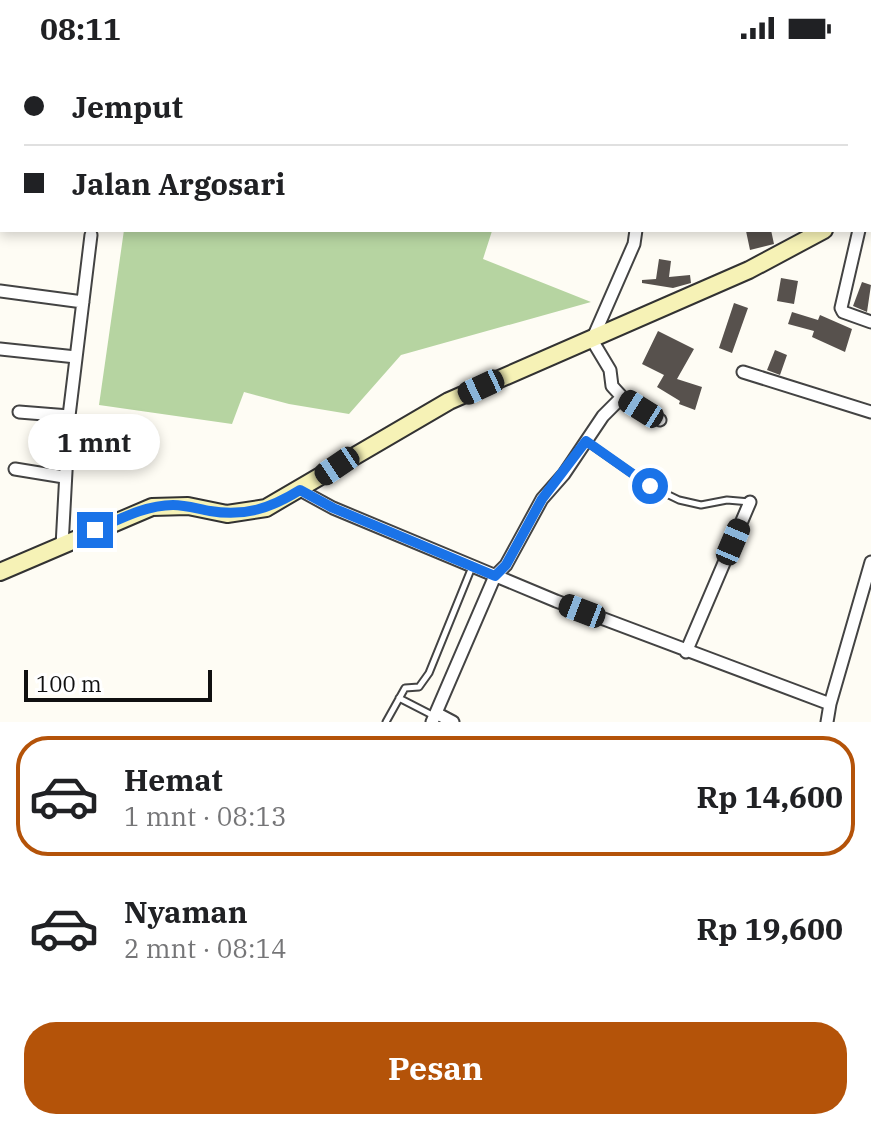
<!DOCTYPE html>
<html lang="id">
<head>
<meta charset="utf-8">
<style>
  body { margin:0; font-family:"IBM Plex Serif",serif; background:#f6f6f6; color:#202124; height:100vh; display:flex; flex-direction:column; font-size:30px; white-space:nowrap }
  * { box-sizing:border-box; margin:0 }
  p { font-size:26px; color:#757577 }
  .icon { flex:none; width:44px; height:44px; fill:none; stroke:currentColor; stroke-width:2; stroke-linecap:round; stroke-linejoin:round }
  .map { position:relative; height:666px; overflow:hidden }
  .sheet { display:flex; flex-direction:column; background:#fff; flex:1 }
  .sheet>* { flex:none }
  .top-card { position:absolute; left:0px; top:0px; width:872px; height:176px; box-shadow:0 4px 12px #0003; display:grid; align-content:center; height:176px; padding:0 24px; background:#fff }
  .scale { position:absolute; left:24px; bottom:20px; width:188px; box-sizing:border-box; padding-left:8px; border:4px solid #101010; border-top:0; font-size:22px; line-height:28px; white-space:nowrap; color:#101010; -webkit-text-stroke:6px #fff; paint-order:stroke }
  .end { position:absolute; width:36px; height:36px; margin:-18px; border:10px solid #1a73e8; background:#fff; box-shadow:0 0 0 4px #fff }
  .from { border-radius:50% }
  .bubble { position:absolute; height:56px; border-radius:28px; background:#fff; box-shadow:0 4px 12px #0003; font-size:26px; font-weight:700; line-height:56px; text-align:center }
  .car { position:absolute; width:24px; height:48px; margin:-24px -12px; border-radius:10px; box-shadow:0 0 6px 2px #0007; background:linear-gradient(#222 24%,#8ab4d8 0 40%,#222 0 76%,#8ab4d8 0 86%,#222 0) }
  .top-card b { display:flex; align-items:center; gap:28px; height:76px; font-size:30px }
  .top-card b+b { border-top:2px solid #e0e0e0 }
  .top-card i { width:20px; height:20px; background:#202124 }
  ul { padding:14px 0 0; list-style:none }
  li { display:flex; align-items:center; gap:24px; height:120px; margin:0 16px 12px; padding:0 8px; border:4px solid transparent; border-radius:32px }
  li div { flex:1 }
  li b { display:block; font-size:30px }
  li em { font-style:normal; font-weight:700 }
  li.active { border-color:#b45309 }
  li>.icon { width:72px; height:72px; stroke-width:1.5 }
  .primary-button { display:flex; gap:16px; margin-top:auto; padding:16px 24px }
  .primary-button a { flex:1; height:92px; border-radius:32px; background:#b45309; color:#fff; font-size:32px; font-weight:700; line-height:92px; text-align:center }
  .status { display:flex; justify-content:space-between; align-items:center; height:56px; padding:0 40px; background:#fff; direction:ltr }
  .status svg { height:22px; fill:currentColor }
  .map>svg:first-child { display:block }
  .forest { fill:#b6d4a1 }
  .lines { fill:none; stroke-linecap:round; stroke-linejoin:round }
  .stream { stroke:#4d8cbe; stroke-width:4 }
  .building { fill:#57514d }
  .lane-casing { stroke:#434343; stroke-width:9 }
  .street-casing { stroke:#434343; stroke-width:15 }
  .secondary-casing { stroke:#323232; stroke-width:20 }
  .lane { stroke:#fff; stroke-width:5 }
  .street { stroke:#fff; stroke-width:11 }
  .secondary { stroke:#f6f2b6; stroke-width:16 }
  .route { stroke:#1a73e8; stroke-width:10 }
</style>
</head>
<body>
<div class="status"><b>08:11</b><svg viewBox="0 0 49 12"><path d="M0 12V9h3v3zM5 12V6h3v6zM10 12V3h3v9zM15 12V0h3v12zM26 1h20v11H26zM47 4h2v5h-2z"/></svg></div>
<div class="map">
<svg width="871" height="666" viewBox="0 0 871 666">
  <rect width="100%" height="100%" fill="#fefcf4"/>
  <path class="forest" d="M 0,0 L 871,0 L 871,43 L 870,2 L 2,2 L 2,163 Z
    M 124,174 L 489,174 L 492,175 L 483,203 L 591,246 L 401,299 L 349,358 L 289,348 L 244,336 L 232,368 L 99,349 Z"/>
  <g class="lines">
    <path class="stream" d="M 3,0 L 3,2
      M 0,142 L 2,142"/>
  </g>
  <path class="building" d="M 771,174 L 774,188 L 750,194 L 746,175 Z
    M 659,203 L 671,205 L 669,221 L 690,219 L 691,227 L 673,232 L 642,227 L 642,224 L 656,223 Z
    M 781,222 L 798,225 L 794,248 L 777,245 Z
    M 862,226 L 871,229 L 867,256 L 853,250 Z
    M 734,247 L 748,252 L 732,297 L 719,292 Z
    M 792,256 L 818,264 L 820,259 L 852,273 L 845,296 L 812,281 L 814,275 L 788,268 Z
    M 658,275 L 694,293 L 677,323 L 702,331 L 695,354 L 679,348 L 680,345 L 657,331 L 664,319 L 642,308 Z
    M 775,294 L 787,299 L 780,319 L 767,314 Z"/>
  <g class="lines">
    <defs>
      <path id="lane" d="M 587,386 L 650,430 L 679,444 L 701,449 L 727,444 L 750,446
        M 399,642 L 434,660
        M 386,666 L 405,632 L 419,631 L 429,617 L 472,511"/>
      <path id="street" d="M 870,95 L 871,95
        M 636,174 L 634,188 L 592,284 L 610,314 L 612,330 L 622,341 L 660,364
        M 859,174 L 841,252 L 843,256 L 871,266
        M 0,235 L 83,246
        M 0,293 L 76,301
        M 743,316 L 871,356
        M 19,356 L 69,360
        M 15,413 L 64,421
        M 300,434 L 333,452 L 556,545 L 830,648 L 871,506
        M 62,490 L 69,360 L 91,179
        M 686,596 L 750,446
        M 436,657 L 453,666
        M 432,666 L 495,520 L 506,509 L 542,443 L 564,418 L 603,360 L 622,341
        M 827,666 L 830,648"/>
      <path id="secondary" d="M 870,149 L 871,148
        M 0,516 L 152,451 L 188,450 L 227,458 L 266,452 L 449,345 L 749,214 L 824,174"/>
    </defs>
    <use href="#lane" class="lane-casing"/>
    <use href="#street" class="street-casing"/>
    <use href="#secondary" class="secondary-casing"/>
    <use href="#lane" class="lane"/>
    <use href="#street" class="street"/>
    <use href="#secondary" class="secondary"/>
  </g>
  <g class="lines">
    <path class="route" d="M 95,474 C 120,463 146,449 173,449 C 186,449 198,453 210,455 C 245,461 271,452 300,434 L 333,452 L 495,520 L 506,509 L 542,443 L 586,385 L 650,430"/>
  </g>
</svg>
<div class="scale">100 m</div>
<i class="end from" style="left:650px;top:430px"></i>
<i class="end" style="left:95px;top:474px"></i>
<div class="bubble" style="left:28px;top:358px;width:132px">1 mnt</div>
<i class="car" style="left:481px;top:331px;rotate:245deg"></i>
<i class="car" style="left:641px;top:353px;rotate:302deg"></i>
<i class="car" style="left:337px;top:410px;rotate:236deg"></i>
<i class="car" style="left:733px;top:486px;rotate:23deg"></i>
<i class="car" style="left:582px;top:555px;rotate:291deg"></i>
<div class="top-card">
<b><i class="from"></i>Jemput</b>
<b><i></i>Jalan Argosari</b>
</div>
</div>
<section class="sheet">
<ul>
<li class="active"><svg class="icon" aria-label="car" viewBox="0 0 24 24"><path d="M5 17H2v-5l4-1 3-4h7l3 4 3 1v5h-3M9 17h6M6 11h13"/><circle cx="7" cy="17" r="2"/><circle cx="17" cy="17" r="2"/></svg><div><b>Hemat</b><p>1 mnt · 08:13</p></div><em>Rp 14,600</em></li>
<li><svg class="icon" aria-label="car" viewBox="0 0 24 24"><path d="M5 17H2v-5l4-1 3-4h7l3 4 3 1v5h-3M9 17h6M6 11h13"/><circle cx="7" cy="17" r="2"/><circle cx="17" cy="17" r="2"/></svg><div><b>Nyaman</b><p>2 mnt · 08:14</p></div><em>Rp 19,600</em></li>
</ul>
<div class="primary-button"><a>Pesan</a></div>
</section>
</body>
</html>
